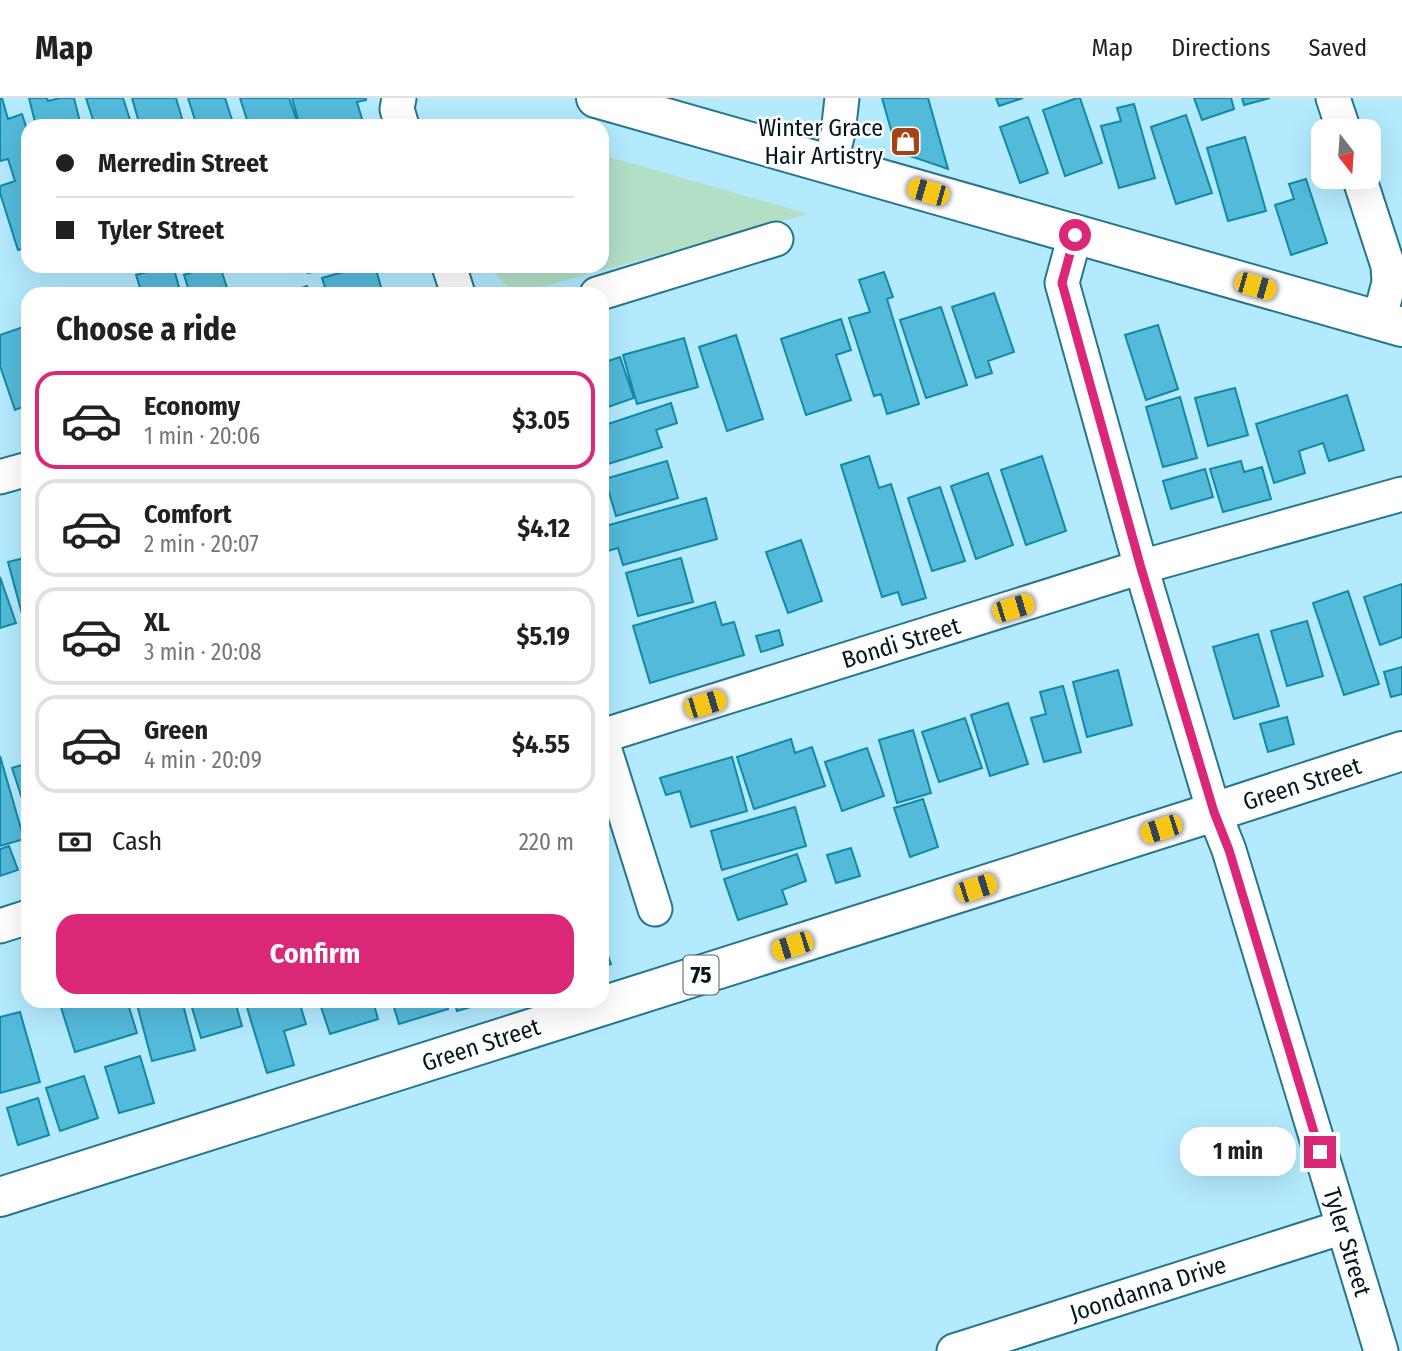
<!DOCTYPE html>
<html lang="en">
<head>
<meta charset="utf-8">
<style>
  body { margin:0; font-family:"Fira Sans Condensed",sans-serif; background:#f6f6f6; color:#202124; height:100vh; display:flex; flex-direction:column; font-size:26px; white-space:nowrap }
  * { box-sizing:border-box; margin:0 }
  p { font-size:23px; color:#757577 }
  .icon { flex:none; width:38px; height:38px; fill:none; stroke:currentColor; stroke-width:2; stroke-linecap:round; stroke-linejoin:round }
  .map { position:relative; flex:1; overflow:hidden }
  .panel { position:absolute; left:21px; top:189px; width:588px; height:721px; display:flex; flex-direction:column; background:#fff; border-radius:21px; box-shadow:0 7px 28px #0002 }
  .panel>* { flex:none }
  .top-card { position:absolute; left:21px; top:21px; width:588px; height:154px; border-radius:21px; box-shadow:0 7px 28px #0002; display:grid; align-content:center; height:154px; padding:0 35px; background:#fff }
  .needle { width:46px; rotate:163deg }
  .controls { position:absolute; left:1311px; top:21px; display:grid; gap:14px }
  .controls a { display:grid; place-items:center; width:70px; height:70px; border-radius:14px; background:#fff; box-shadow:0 7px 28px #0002; font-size:35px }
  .end { position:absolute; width:32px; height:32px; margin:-16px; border:9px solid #db2777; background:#fff; box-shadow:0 0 0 4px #fff }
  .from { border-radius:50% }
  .bubble { position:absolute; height:49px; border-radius:21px; background:#fff; box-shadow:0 7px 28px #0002; font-size:23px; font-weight:700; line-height:49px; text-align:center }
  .car { position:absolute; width:21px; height:42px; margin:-21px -10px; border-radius:9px; box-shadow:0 0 5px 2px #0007; background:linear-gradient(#f5c518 24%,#345 0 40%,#f5c518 0 76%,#345 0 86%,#f5c518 0) }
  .top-card b { display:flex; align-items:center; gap:24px; height:66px; font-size:26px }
  .top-card b+b { border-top:2px solid #e0e0e0 }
  .top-card i { width:18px; height:18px; background:#202124 }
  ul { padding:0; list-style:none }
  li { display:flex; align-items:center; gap:21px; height:98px; margin:0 14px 10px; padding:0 21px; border:4px solid #e0e0e0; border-radius:21px }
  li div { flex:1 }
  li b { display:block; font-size:26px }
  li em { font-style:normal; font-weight:700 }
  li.active { border-color:#db2777 }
  li>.icon { width:63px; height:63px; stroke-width:1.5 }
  h2 { padding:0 35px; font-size:32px; line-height:84px }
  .pay { display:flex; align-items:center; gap:18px; height:77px; padding:0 35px; font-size:26px }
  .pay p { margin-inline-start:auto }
  .action { display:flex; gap:14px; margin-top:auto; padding:14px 35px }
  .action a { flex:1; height:80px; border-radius:21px; background:#db2777; color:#fff; font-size:28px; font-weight:700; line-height:80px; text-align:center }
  header { display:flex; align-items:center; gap:42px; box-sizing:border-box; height:98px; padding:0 35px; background:#fff; border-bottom:2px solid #e0e0e0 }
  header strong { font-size:33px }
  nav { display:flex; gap:38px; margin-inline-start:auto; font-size:24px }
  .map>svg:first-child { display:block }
  .green { fill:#b3dfc7 }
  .building { fill:#54bada; stroke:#1189a7; stroke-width:2 }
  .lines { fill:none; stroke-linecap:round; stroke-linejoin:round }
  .minor-casing { stroke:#26768d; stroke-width:37 }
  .major-casing { stroke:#26768d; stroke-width:42 }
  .minor { stroke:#fff; stroke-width:33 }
  .major { stroke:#fff; stroke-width:38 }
  .route { stroke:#db2777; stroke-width:9 }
  .labels { text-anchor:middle; stroke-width:5; stroke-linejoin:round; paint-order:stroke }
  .shield { fill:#fff; stroke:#4f5d62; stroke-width:2 }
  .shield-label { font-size:23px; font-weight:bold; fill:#03181f }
  .poi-label { font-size:24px; fill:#03181f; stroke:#fff; text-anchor:end }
  .street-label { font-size:24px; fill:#03181f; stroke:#fff }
</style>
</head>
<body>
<header>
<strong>Map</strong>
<nav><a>Map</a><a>Directions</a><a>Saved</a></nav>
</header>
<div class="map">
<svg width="1402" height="1253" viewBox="0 0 1402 1253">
  <rect width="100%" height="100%" fill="#b3eafe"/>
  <path class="green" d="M 602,57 L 809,116 L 515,196 L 487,168 L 602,168 Z"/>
  <path class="building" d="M 0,0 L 2,0 L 8,21 L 22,16 L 28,35 L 28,149 L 18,152 L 0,95 L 0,88 L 15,83 L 8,61 L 0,63 Z
    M 29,0 L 47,0 L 48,3 L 60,0 L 74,0 L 81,28 L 36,28 Z
    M 86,0 L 123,0 L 132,28 L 95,28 Z
    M 132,0 L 176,0 L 183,24 L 168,28 L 140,28 Z
    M 188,0 L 225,0 L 234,28 L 197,28 Z
    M 240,0 L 289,0 L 297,23 L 281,28 L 249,28 Z
    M 292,0 L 366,0 L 366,2 L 357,4 L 364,28 L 300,28 Z
    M 882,0 L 928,0 L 948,71 L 904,56 L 895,46 Z
    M 996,0 L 1023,0 L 999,8 Z
    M 1077,0 L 1080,0 L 1102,65 L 1065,78 L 1043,12 Z
    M 1194,0 L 1231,0 L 1234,11 L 1202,22 Z
    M 1242,0 L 1270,0 L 1244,7 Z
    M 1134,6 L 1155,80 L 1119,90 L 1101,28 L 1121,23 L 1117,10 Z
    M 1186,17 L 1212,95 L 1176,106 L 1151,29 Z
    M 1028,19 L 1048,75 L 1020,85 L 1000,29 Z
    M 1245,39 L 1266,113 L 1228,123 L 1207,50 Z
    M 1306,81 L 1327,145 L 1291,157 L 1275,107 L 1294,101 L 1289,86 Z
    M 167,168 L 173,168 L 181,196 L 142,196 L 136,177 Z
    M 210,168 L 220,168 L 229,196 L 190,196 L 184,177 Z
    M 306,168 L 335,168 L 308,175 Z
    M 364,168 L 375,168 L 383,196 L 327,196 L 322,180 Z
    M 884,174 L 893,199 L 887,201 L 919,306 L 887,316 L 881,296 L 874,298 L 849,220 L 870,214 L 859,182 Z
    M 307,188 L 310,196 L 284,196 Z
    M 994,195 L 1014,254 L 988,263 L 992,275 L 976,280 L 952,209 Z
    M 941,209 L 967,287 L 926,300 L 900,222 Z
    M 841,221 L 851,252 L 836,257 L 851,302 L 806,317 L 781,241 Z
    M 1158,227 L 1178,291 L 1146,302 L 1125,237 Z
    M 26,228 L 28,233 L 28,307 L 15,312 L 0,268 L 0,237 Z
    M 736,237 L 763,321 L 727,333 L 699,249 Z
    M 684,240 L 698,289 L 637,306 L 623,257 Z
    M 620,259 L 634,300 L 602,311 L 602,265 Z
    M 1235,290 L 1248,337 L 1208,348 L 1195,300 Z
    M 1347,297 L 1364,352 L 1329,363 L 1323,345 L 1299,353 L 1305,375 L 1274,385 L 1256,326 Z
    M 1180,299 L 1197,360 L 1163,369 L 1146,309 Z
    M 671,305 L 677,325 L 656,332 L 662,349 L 602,368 L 602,328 Z
    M 869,358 L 879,390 L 891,386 L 926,500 L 902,507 L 898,494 L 882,499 L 841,367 Z
    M 1042,358 L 1066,433 L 1026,447 L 1001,372 Z
    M 667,363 L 678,400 L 616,418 L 605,381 Z
    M 1241,363 L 1244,374 L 1262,369 L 1271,401 L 1223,414 L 1210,371 Z
    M 1205,371 L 1213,399 L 1171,411 L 1163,383 Z
    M 988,375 L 1013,447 L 976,461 L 951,388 Z
    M 940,389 L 965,463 L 932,473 L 908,400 Z
    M 706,400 L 717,441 L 623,467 L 618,450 L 604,454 L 602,447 L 602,429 Z
    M 801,442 L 822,503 L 788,515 L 766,454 Z
    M 28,459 L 28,527 L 25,527 L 8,464 Z
    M 681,460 L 693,504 L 638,518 L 626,475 Z
    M 0,479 L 16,525 L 0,530 Z
    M 1402,486 L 1402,539 L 1380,547 L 1364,499 Z
    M 1348,493 L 1379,586 L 1344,597 L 1313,505 Z
    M 715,504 L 722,527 L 734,524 L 744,557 L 650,585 L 633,528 Z
    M 1307,523 L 1323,578 L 1287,588 L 1271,533 Z
    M 779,532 L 783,547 L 761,554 L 756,538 Z
    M 1258,536 L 1279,608 L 1234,621 L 1213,549 Z
    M 1402,569 L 1402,596 L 1391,599 L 1384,574 Z
    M 1118,572 L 1132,627 L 1087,639 L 1073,584 Z
    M 1063,588 L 1081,654 L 1044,664 L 1031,620 L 1046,616 L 1040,594 Z
    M 1008,605 L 1028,666 L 990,678 L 971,617 Z
    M 1287,619 L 1294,646 L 1268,654 L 1260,626 Z
    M 965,620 L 982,670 L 939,684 L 922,634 Z
    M 913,632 L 931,695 L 897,705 L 879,642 Z
    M 791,641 L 795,655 L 812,649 L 825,688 L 754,711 L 737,659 Z
    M 867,650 L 884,698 L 842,713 L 825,664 Z
    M 0,658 L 24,741 L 0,748 Z
    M 732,659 L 747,713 L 691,729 L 680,693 L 666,697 L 660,680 Z
    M 28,665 L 28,719 L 12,670 Z
    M 923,701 L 938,749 L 910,759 L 894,710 Z
    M 795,709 L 806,748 L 722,772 L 711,733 Z
    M 9,748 L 18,772 L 0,778 L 0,751 Z
    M 851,750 L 860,778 L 836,785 L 827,757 Z
    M 797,756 L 806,783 L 782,792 L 787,806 L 738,822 L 724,781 Z
    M 605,849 L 611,866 L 602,869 L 602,850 Z
    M 59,903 L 127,903 L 137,935 L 75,954 Z
    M 136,903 L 182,903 L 195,952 L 152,963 Z
    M 190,903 L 235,903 L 242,928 L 201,940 Z
    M 245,903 L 299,903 L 306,926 L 284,933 L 294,967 L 267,975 Z
    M 319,903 L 373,903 L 378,921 L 330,936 Z
    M 392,903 L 446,903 L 448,911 L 399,926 Z
    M 454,903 L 492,903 L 457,913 Z
    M 20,914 L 40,984 L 0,995 L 0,919 Z
    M 140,958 L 154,1005 L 119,1015 L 105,969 Z
    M 84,978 L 98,1020 L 60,1033 L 46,990 Z
    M 38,1000 L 49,1037 L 18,1047 L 7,1010 Z"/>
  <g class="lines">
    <defs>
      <path id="minor" d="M 399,0 L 397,11 L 402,28
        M 1333,0 L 1344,33
        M 830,66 L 838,35 L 842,0
        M 1359,79 L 1388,168 L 1389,184 L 1379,223
        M 1075,137 L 1062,185 L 1141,469 L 1214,714 L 1229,752 L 1381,1253
        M 449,168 L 458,196
        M 597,196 L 776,141
        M 0,379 L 28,371
        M 602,638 L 1141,469 L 1402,396
        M 602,643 L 655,811
        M 0,828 L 28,819
        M 954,1253 L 1343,1129"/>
      <path id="major" d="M 596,0 L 1402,229
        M 0,1099 L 1214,714 L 1402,653"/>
    </defs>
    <use href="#minor" class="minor-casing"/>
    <use href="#major" class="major-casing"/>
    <use href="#minor" class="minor"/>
    <use href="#major" class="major"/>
  </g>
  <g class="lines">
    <path class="route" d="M 1075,137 L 1062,185 L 1141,470 L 1214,714 L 1229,752 L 1320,1054"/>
  </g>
  <defs>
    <symbol id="shop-square" viewBox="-11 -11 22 22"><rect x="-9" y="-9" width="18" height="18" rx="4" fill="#a74214" stroke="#fff"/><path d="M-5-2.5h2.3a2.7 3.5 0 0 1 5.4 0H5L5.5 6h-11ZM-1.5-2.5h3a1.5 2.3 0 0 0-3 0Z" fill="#fff"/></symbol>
  </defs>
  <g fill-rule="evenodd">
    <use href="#shop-square" x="888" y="26" width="35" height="35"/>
  </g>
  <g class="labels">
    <rect class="shield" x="683.5" y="857.5" width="35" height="39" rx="5"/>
    <g class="shield-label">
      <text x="701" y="885">75</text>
    </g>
    <g class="poi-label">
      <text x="883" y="38">Winter Grace<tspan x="883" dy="28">Hair Artistry</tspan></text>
    </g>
    <g class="street-label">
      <text transform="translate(901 545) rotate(-17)" y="8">Bondi Street</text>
      <text transform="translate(1302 686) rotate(-18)" y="8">Green Street</text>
      <text transform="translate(481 947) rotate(-18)" y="8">Green Street</text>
      <text transform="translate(1347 1144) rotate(73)" y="8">Tyler Street</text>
      <text transform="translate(1148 1191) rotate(-18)" y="8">Joondanna Drive</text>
    </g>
  </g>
</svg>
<div class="controls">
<a><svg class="needle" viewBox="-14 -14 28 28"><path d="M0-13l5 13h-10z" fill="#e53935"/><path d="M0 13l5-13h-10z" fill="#757577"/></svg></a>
</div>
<i class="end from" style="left:1075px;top:137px"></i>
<i class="end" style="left:1320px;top:1054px"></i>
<div class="bubble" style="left:1180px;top:1029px;width:116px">1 min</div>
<i class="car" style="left:928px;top:94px;rotate:286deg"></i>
<i class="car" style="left:1255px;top:188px;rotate:106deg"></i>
<i class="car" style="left:1013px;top:510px;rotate:73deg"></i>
<i class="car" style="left:705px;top:606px;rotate:73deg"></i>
<i class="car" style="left:1161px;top:731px;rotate:252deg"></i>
<i class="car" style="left:976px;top:790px;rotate:72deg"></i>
<i class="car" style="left:792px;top:848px;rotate:252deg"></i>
<div class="top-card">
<b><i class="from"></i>Merredin Street</b>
<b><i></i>Tyler Street</b>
</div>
<section class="panel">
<h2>Choose a ride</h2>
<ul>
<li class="active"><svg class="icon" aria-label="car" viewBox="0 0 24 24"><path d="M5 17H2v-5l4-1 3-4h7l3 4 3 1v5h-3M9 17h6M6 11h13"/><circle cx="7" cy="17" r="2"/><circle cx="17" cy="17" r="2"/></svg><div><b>Economy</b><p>1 min · 20:06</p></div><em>$3.05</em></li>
<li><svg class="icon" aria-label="car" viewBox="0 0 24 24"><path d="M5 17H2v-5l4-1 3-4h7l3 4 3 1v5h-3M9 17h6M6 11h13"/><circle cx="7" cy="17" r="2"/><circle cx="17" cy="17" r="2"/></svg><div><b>Comfort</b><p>2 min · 20:07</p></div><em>$4.12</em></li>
<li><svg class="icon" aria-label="car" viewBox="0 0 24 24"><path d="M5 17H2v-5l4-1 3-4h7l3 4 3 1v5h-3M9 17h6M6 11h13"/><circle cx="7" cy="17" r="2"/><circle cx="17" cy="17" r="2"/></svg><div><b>XL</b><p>3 min · 20:08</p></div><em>$5.19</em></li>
<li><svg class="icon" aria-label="car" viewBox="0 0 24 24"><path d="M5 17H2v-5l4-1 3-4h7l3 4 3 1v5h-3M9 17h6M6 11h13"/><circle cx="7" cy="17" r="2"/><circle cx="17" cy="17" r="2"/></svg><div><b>Green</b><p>4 min · 20:09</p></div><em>$4.55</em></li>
</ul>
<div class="pay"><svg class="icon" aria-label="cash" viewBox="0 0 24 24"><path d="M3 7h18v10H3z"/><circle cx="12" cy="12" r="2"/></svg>Cash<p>220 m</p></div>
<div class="action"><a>Confirm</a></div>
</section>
</div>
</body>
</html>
